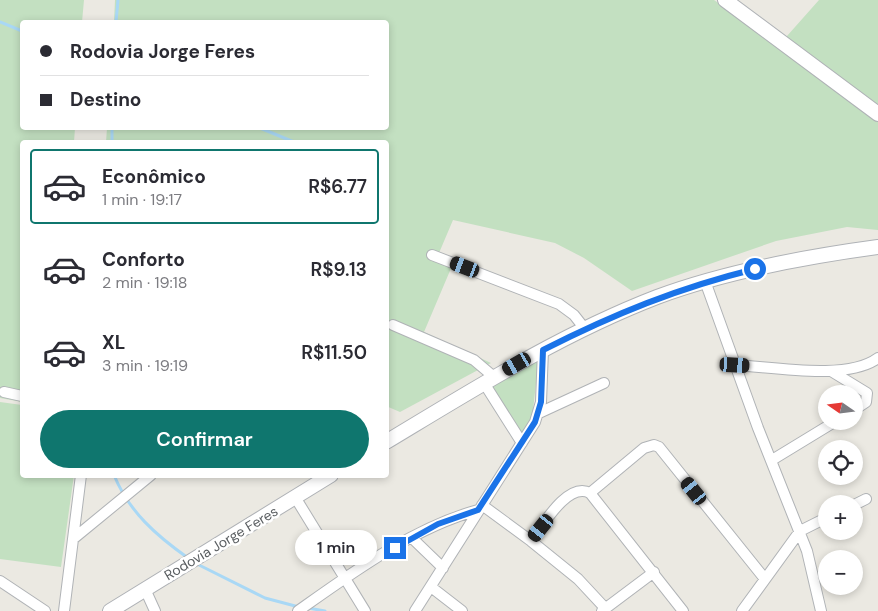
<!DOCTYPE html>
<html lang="pt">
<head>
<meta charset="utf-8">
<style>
  body { margin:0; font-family:"DM Sans",sans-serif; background:#f7f7f7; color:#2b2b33; height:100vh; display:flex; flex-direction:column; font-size:19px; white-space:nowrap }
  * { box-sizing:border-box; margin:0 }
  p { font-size:16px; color:#7c7c81 }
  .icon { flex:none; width:28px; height:28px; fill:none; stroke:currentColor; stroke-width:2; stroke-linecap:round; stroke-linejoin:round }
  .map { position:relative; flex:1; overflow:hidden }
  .drawer { position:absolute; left:20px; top:140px; width:369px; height:338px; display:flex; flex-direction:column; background:#fff; border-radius:5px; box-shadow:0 2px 8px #0003 }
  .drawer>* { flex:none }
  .banner { position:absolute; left:20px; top:20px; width:369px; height:110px; border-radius:5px; box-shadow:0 2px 8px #0003; display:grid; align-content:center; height:110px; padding:0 20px; background:#fff }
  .needle { width:32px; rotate:284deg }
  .tools { position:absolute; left:818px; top:385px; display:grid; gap:10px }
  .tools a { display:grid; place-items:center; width:45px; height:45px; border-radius:50%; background:#fff; box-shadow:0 2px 8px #0003; font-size:25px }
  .end { position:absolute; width:22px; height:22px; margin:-11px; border:6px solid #1a73e8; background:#fff; box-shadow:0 0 0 2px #fff }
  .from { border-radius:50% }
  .bubble { position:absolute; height:35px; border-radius:18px; background:#fff; box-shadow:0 2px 8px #0003; font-size:16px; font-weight:600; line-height:35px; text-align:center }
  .car { position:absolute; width:15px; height:30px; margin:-15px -8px; border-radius:6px; box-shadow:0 0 4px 1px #0007; background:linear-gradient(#222 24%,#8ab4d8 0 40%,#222 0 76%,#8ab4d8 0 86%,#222 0) }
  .banner b { display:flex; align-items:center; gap:18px; height:48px; font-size:19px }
  .banner b+b { border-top:1px solid #e1e1e2 }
  .banner i { width:12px; height:12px; background:#2b2b33 }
  ul { padding:9px 0 0; list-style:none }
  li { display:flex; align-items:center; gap:15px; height:75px; margin:0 10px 8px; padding:0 10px; border:2px solid transparent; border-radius:5px }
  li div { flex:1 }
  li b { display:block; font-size:19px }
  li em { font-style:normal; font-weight:600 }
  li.current { border-color:#0f766e }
  li>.icon { width:45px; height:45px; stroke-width:1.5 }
  .action { display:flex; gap:10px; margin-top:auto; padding:10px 20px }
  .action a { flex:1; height:58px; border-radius:30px; background:#0f766e; color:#fff; font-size:20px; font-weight:600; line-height:58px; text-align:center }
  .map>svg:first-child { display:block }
  .green { fill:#c3e0c1 }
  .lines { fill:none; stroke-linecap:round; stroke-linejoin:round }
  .stream { stroke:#a9d8f5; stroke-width:3 }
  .street-casing { stroke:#b0b3b6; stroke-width:12 }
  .secondary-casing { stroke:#afb2b6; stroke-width:16 }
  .street { stroke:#fff; stroke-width:10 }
  .secondary { stroke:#fff; stroke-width:14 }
  .route { stroke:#1a73e8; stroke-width:6 }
  .labels { text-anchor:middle; stroke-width:5; stroke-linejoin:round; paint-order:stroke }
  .street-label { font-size:14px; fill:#5a5e61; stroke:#fff }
</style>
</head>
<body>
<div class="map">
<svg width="878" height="611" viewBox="0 0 878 611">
  <rect width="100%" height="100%" fill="#ebe9e2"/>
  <path class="green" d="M 0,0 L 84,0 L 82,22 L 22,22 L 22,128 L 75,128 L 74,142 L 22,142 L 22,402 L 0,398 Z
    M 115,0 L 714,0 L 779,45 L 819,0 L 878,0 L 878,230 L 847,227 L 776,241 L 632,291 L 584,258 L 555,243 L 453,220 L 439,253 L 452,266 L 424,332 L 491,363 L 400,412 L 386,406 L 386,142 L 106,142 L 107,128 L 386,128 L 386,22 L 114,22 Z
    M 539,355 L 532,420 L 522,436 L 490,384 Z
    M 0,402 L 22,405 L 22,475 L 74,475 L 61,567 L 0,559 Z"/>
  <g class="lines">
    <path class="stream" d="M 0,22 L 22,31
      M 116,22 L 118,0
      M 260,128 L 294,142
      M 112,142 L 112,128
      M 114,475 C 129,512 157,536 188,558
      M 195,563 L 265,598 L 299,607
      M 308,608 L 325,611"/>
    <defs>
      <path id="street" d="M 432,255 L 559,304 L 574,315 L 585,329
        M 705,281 L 758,428 L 807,551 L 821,611
        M 393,325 L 474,360 L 494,377
        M 735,365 C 773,367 847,381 878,358
        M 831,371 L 867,393 L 866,402 L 854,410
        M 484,383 L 522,443
        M 4,392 L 22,396
        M 539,413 L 604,383
        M 772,460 L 836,421
        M 590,493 L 683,611
        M 295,497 L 365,611
        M 482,505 L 531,541 C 543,525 568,481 590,493 L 644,448 L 654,445 L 659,447 L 765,579
        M 854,505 L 866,499
        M 412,538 L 443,568
        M 73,539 L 151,475
        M 531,541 L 578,579 L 605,608
        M 0,581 L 45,611
        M 431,587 L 462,611
        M 145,589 L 155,611
        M 64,611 L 81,475
        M 298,611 C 353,572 413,528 478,510
        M 415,611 L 535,422 L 541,402 L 543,350
        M 602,611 L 654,572
        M 742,611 L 800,531 L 826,518"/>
      <path id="secondary" d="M 725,0 L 878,114
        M 386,442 C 474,389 561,334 657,297 C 727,271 804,257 878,247
        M 110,611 L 331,475"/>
    </defs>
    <use href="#street" class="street-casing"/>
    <use href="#secondary" class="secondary-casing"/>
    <use href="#street" class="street"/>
    <use href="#secondary" class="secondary"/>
  </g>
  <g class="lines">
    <path class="route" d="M 395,548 L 438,524 L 478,510 L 535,422 L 541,402 L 543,350 C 614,314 678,288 755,269"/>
  </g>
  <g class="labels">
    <g class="street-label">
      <text transform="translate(221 543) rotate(-31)" y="5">Rodovia Jorge Feres</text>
    </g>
  </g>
</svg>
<div class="tools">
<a><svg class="needle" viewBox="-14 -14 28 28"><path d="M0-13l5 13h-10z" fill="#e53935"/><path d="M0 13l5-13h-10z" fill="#7c7c81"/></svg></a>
<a><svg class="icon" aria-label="locate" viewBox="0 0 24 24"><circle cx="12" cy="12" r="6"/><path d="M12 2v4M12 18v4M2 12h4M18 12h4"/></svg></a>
<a>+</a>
<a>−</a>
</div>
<i class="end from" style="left:755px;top:269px"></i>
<i class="end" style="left:395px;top:548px"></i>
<div class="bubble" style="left:295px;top:530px;width:82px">1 min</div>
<i class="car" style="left:465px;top:267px;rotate:291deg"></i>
<i class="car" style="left:517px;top:364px;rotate:240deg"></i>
<i class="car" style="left:735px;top:365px;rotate:93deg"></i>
<i class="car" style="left:694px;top:491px;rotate:321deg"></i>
<i class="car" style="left:541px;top:528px;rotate:219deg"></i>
<div class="banner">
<b><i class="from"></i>Rodovia Jorge Feres</b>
<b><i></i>Destino</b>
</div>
<section class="drawer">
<ul>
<li class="current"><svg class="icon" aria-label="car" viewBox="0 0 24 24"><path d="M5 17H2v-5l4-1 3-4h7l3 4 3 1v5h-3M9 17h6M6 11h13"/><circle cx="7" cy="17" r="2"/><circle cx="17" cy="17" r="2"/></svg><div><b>Econômico</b><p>1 min · 19:17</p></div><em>R$6.77</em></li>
<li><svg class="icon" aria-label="car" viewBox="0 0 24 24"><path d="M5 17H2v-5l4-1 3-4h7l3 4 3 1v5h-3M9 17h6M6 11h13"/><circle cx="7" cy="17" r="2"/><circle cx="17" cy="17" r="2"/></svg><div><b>Conforto</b><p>2 min · 19:18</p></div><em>R$9.13</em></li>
<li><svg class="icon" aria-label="car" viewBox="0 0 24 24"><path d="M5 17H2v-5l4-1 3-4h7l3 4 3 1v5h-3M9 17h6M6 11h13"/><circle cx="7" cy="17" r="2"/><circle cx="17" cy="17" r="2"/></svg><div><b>XL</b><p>3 min · 19:19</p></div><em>R$11.50</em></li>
</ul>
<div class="action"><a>Confirmar</a></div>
</section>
</div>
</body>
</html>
